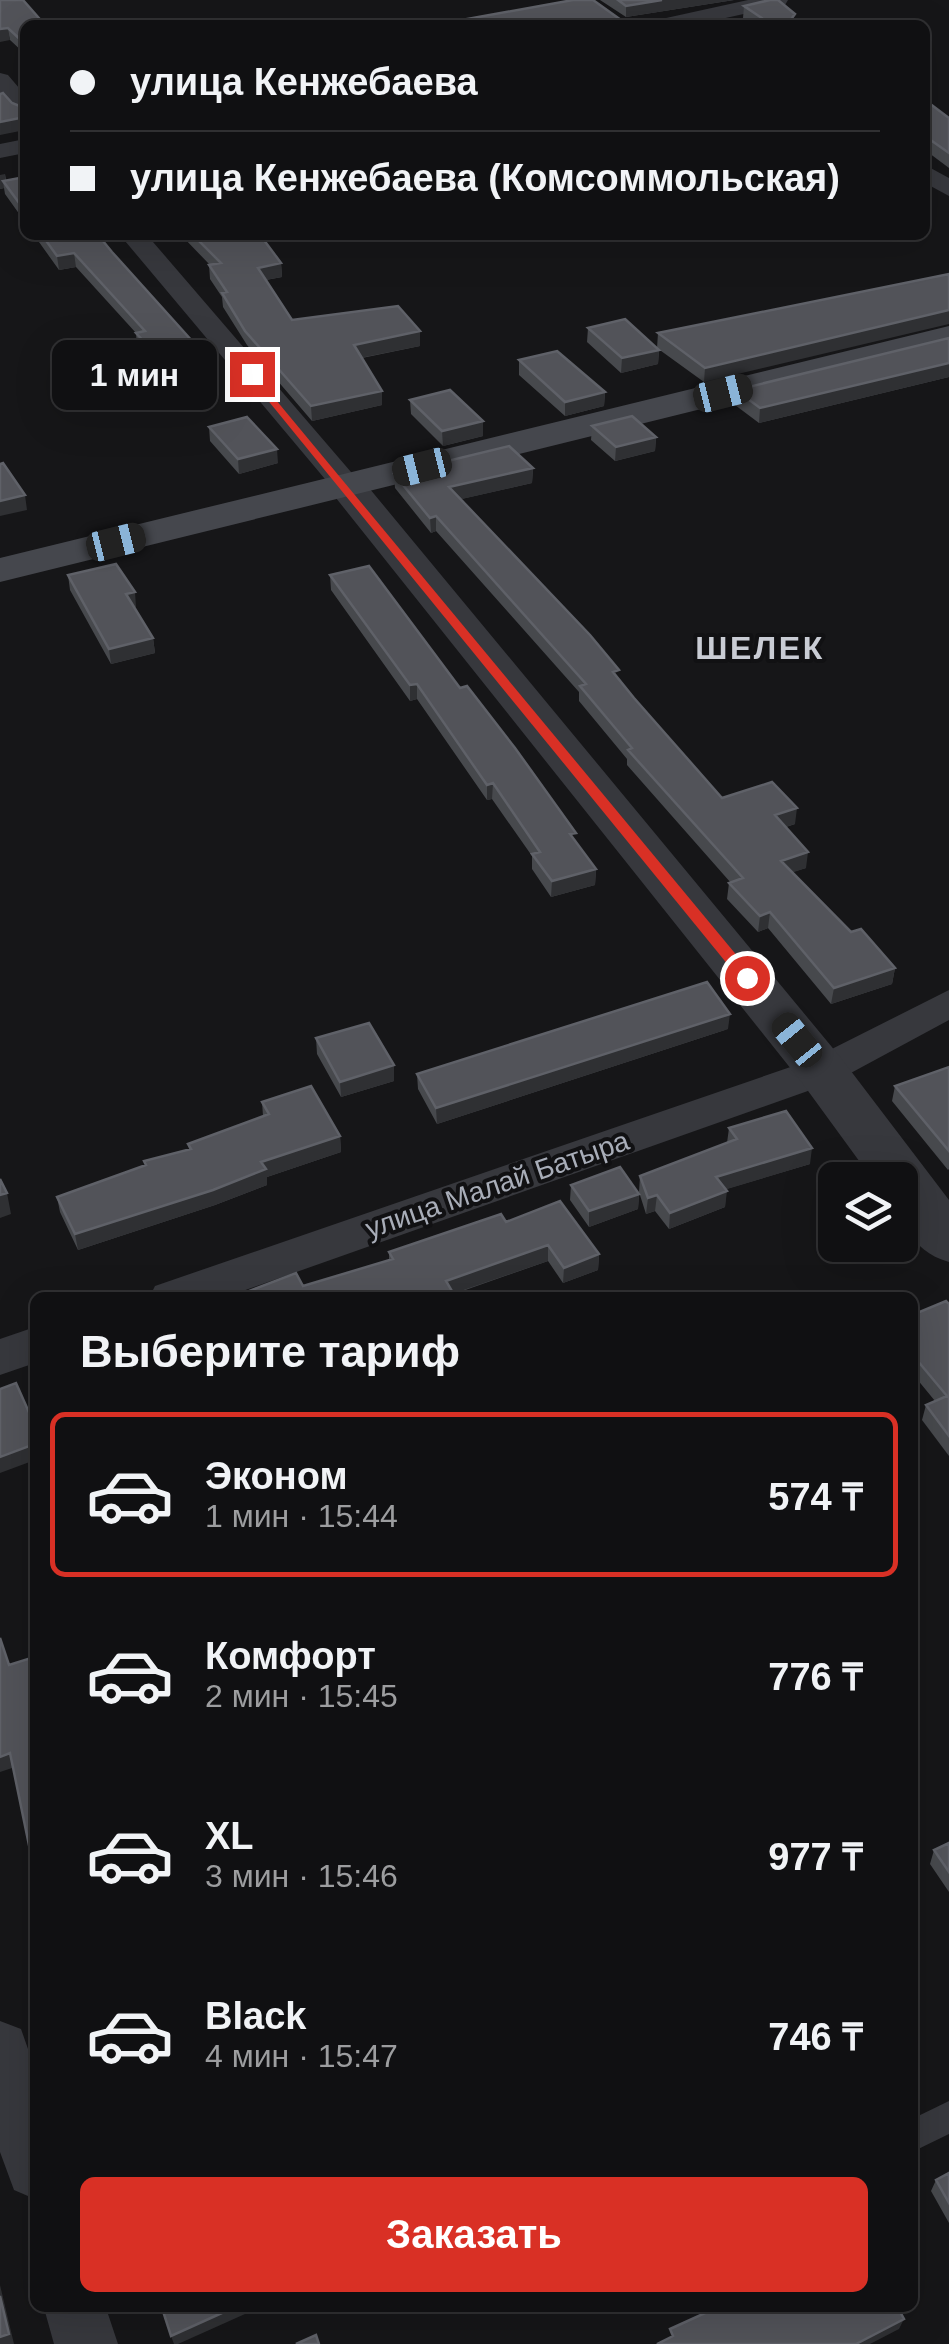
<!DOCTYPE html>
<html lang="ru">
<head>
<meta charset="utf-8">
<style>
  body { margin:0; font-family:Helvetica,sans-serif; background:#1e1e20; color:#f1f3f6; height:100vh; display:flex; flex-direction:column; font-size:38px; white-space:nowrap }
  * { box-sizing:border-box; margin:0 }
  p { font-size:32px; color:#9c9d9f }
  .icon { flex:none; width:55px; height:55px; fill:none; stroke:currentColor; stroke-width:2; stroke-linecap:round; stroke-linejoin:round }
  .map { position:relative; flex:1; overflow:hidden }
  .details { position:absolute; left:30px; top:1292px; width:888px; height:1020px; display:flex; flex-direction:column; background:#101012; border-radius:15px; box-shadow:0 10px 40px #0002,0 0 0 2px #303032 }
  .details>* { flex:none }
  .banner { position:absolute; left:20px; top:20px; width:910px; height:220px; border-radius:15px; box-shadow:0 10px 40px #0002,0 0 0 2px #303032; display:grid; align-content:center; height:220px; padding:0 50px; background:#101012 }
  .fabs { position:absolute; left:818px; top:1162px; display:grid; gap:20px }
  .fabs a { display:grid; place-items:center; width:100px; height:100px; border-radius:15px; background:#101012; box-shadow:0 10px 40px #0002,0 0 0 2px #303032; font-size:50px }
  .end { position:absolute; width:45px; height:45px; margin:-22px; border:12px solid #d93025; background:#fff; box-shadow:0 0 0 5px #fff }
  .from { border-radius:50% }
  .bubble { position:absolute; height:70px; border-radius:15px; background:#101012; box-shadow:0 10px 40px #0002,0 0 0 2px #303032; font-size:32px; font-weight:700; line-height:70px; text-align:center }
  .car { position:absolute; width:30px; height:60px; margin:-30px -15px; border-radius:12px; box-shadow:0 0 8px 2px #0007; background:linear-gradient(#222 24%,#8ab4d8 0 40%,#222 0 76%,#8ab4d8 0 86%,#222 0) }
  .banner b { display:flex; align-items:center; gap:35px; height:95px; font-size:38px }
  .banner b+b { border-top:2px solid #303032 }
  .banner i { width:25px; height:25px; background:#f1f3f6 }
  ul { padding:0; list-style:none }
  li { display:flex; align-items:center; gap:30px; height:165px; margin:0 20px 15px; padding:0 30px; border:5px solid transparent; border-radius:15px }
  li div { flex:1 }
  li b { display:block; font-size:38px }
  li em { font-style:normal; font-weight:700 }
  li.selected { border-color:#d93025 }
  li>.icon { width:90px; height:90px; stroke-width:1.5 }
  h2 { padding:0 50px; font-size:45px; line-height:120px }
  .primary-button { display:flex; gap:20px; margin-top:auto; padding:20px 50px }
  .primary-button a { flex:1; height:115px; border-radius:15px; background:#d93025; color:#fff; font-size:40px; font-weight:700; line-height:115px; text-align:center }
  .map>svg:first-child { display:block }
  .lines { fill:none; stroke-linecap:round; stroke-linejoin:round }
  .service { fill:#37383d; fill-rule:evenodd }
  .minor { fill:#37383d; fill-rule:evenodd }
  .tertiary { fill:#37383d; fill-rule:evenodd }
  .secondary { fill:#45474d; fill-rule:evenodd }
  .wall { fill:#47494d }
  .shaded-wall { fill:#2f3033 }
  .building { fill:#525359; stroke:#5f6168; stroke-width:2.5 }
  .route { fill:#d93025 }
  .labels { text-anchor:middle; stroke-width:8; stroke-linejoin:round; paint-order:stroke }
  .street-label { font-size:28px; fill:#a8adb8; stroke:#111113 }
  .far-district-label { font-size:32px; font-weight:bold; letter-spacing:2.5px; fill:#c9ccd4; stroke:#111113 }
</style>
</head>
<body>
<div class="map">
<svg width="949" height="2344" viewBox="0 0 949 2344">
  <rect width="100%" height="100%" fill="#161618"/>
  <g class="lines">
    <path class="service" d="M 949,2101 L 949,2134 L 912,2152 L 912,2119 Z"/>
    <path class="minor" d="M 748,0 L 788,0 L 785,5 L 694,25 L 654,25 L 657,20 Z
      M 0,73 L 8,75 L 25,95 L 25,116 L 17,114 L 0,94 Z
      M 25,139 L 25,153 L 0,158 L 0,144 Z
      M 925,165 L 949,178 L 949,196 L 925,183 Z
      M 120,235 L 147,235 L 357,479 L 361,485 L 357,491 L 335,491 Z
      M 949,990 L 949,1020 L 836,1081 L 223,1298 L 149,1298 L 155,1286 L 808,1061 Z
      M 35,1327 L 35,1363 L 0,1375 L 0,1339 Z
      M 0,2021 L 21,2029 L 35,2069 L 35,2199 L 14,2190 L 0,2152 Z
      M 44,2308 L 106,2308 L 118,2344 L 54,2344 Z"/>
    <path class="tertiary" d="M 346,473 L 360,477 L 841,1058 L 949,1200 L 949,1262 C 908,1250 900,1219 900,1180 L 873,1180 L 803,1084 L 332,493 L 326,485 L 332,477 Z"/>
    <path class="secondary" d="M 949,326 L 949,348 L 0,582 L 0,558 Z"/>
  </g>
  <path class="wall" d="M 0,0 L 25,25 L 25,54 L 10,40 Z
    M 600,0 L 734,0 L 626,17 Z
    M 744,6 L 794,25 L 753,25 L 743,18 Z
    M 925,100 L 949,118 L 949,168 L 925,150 Z
    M 5,174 L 6,180 L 25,177 L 25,222 L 5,194 L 4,188 L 0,189 Z
    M 34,235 L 98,235 L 213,377 L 174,387 L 137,347 L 136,333 L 76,267 L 59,270 Z
    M 181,235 L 241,235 L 244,239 L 281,263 L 282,277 L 266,280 L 292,320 L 420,346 L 362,358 L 382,405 L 312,421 L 247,345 L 223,307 L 222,297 L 210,279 L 209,265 L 210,265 Z
    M 949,274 L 704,382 L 657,348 L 658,333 Z
    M 588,328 L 659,350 L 658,364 L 621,373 L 587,342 Z
    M 949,338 L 949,377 L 759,423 L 735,405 L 736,390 Z
    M 519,360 L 605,392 L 604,406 L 565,416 L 519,375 Z
    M 410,400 L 483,421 L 483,436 L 443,446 L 411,414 Z
    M 592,426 L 656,437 L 655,451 L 615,461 L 591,440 Z
    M 209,427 L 278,463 L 239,474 L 210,441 Z
    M 533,468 L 532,483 L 461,499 L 722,798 L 795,824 L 786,827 L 806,868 L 792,872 L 851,932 L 895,968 L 892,984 L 831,1004 L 768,928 L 758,932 L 727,899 L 729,883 L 731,883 L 627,765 L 627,759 L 579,701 L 579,692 L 436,531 L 431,533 L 395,488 L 394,474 Z
    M 68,575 L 136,607 L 134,607 L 153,638 L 155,653 L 111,664 L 70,590 Z
    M 330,575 L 596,869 L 595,885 L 551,897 L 532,869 L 532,856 L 492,799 L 487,800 L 417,699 L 410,701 L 331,590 Z
    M 728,1029 L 437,1124 L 418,1089 L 417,1074 Z
    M 316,1038 L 394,1065 L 394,1081 L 341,1097 L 317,1054 Z
    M 949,1067 L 949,1169 L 948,1170 L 892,1101 L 895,1086 Z
    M 262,1102 L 340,1136 L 341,1152 L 267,1177 L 267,1185 L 215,1205 L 78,1250 L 60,1212 L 57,1197 L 189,1149 L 188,1144 L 263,1116 Z
    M 729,1128 L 810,1164 L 726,1189 L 725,1207 L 669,1229 L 655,1211 L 646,1214 L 639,1192 L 640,1176 L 727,1143 Z
    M 571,1185 L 639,1194 L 638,1209 L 589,1227 L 570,1200 Z
    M 506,1222 L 599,1254 L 598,1270 L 563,1283 L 548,1261 L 454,1294 L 303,1286 L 389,1260 L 389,1252 Z
    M 949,1304 L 949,1456 L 922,1420 L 926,1405 L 935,1401 L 912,1373 L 912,1315 Z
    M 949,1843 L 949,1892 L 930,1864 L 934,1850 Z
    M 949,2173 L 949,2223 L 931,2191 L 936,2180 Z"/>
  <path class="shaded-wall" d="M 662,0 L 734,0 L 626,17 L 626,6 Z
    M 8,28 L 10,40 L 0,42 L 0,29 Z
    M 25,117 L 25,130 L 0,135 L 0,122 Z
    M 5,174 L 6,185 L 3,181 L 4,188 L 0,189 L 0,175 Z
    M 74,253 L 76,267 L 59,270 L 57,256 Z
    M 281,263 L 282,277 L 259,281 L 258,268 Z
    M 949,310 L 949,324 L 704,382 L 705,368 Z
    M 420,331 L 420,346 L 355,359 L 354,345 Z
    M 659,350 L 658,364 L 621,373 L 622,358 Z
    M 211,362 L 213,377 L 174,387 L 172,372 Z
    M 949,363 L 949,377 L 759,423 L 760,408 Z
    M 382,391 L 382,405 L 312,421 L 311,406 Z
    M 605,392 L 604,406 L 565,416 L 565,402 Z
    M 483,421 L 483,436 L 443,446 L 442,431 Z
    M 656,437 L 655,451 L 615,461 L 616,447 Z
    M 277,449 L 278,463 L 239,474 L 238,459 Z
    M 533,468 L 532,483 L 449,502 L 449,487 Z
    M 25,495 L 27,510 L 0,516 L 0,501 Z
    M 436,516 L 436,531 L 431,533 L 430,518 Z
    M 135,592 L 136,607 L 128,609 L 126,594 Z
    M 153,638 L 155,653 L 111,664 L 109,649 Z
    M 417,684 L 417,699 L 410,701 L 410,685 Z
    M 493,783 L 492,799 L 487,800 L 487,785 Z
    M 797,808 L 795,824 L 773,831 L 775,815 Z
    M 808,852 L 806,868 L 779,877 L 781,861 Z
    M 596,869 L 595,885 L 551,897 L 552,881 Z
    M 770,912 L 768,928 L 758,932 L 760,916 Z
    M 895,968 L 892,984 L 831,1004 L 834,988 Z
    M 730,1014 L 728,1029 L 437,1124 L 436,1108 Z
    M 394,1065 L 394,1081 L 341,1097 L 340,1082 Z
    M 340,1136 L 341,1152 L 267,1177 L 267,1185 L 215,1205 L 78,1250 L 75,1234 L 261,1162 Z
    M 812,1148 L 810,1164 L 714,1193 L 716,1177 Z
    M 727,1191 L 725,1207 L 669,1229 L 670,1213 Z
    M 7,1193 L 11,1214 L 0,1218 L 0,1195 Z
    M 639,1194 L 638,1209 L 589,1227 L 589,1211 Z
    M 657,1195 L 655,1211 L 646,1214 L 648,1198 Z
    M 548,1245 L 548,1261 L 446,1296 L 446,1281 Z
    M 599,1254 L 598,1270 L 563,1283 L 564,1268 Z
    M 35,1444 L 35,1460 L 0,1473 L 0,1457 Z
    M 10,1753 L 15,1767 L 0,1772 L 0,1757 Z
    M 35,1848 L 35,1863 L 34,1863 L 30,1850 Z
    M 0,2285 L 14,2344 L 0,2344 Z
    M 233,2308 L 243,2308 L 245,2314 L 178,2344 L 174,2344 L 171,2336 Z
    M 904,2319 L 899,2329 L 870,2344 L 856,2344 Z"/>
  <path class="building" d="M 0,0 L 23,0 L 45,25 L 25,25 L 25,44 L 8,28 L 0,29 Z
    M 573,0 L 593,0 L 628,25 L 434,25 Z
    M 618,0 L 662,0 L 626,6 Z
    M 770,0 L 778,0 L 795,14 L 787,25 L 772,25 L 744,6 Z
    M 3,93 L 12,103 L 22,107 L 25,104 L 25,117 L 0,122 L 0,94 Z
    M 925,100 L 949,118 L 949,153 L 925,136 Z
    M 25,177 L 25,211 L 3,181 Z
    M 42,235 L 98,235 L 112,252 L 211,362 L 172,372 L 136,333 L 145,331 L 74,253 L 57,256 Z
    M 193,235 L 241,235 L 244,239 L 261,236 L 281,263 L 258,268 L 292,320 L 398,306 L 420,331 L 354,345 L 382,391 L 311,406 L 245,331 L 222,293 L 227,292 L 209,265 L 221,263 Z
    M 949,274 L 949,310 L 705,368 L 658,333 Z
    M 625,319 L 659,350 L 622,358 L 588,328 Z
    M 949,338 L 949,363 L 760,408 L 736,390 Z
    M 557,351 L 605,392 L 565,402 L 519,360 Z
    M 450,390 L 483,421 L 442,431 L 410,400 Z
    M 632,416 L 656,437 L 616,447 L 592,426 Z
    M 247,417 L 277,449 L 238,459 L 209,427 Z
    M 509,446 L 533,468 L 449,487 L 590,635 L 619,670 L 613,672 L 634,698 L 722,798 L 772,782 L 797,808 L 775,815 L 808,852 L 781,861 L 851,932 L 861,929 L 895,968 L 834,988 L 770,912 L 760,916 L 729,883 L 743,878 L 628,750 L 632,748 L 580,686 L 586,684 L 436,516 L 430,518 L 394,474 Z
    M 3,463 L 25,495 L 0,501 L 0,464 Z
    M 116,564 L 135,592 L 126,594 L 153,638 L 109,649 L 68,575 Z
    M 369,566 L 460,688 L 467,686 L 515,748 L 576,833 L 570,834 L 596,869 L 552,881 L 532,854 L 540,852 L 493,783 L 487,785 L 417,684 L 410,685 L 330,575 Z
    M 707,982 L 730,1014 L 436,1108 L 417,1074 Z
    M 369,1023 L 394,1065 L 340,1082 L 316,1038 Z
    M 949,1067 L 949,1151 L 895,1086 Z
    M 311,1086 L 340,1136 L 261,1162 L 266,1169 L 213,1190 L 75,1234 L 57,1197 L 146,1165 L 144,1161 L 191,1149 L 188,1144 L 269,1114 L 262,1102 Z
    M 786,1111 L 812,1148 L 716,1177 L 727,1191 L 670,1213 L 657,1195 L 648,1198 L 640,1176 L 737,1139 L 729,1128 Z
    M 620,1167 L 639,1194 L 589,1211 L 571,1185 Z
    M 0,1179 L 7,1193 L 0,1195 Z
    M 560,1201 L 599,1254 L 564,1268 L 548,1245 L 446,1281 L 456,1298 L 231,1298 L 296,1273 L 303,1286 L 393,1259 L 389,1252 L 501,1214 L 506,1222 Z
    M 946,1301 L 949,1304 L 949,1436 L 926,1405 L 947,1396 L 912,1354 L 912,1315 Z
    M 16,1383 L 35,1426 L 35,1444 L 0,1457 L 0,1389 Z
    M 0,1638 L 9,1665 L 31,1658 L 35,1672 L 35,1848 L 30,1850 L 10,1753 L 0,1757 Z
    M 949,1843 L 949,1872 L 934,1850 Z
    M 949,2173 L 949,2203 L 936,2180 Z
    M 0,2296 L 9,2334 L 0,2337 Z
    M 162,2308 L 233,2308 L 171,2336 Z
    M 716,2308 L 898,2308 L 904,2319 L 856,2344 L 657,2344 L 673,2336 L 670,2329 Z
    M 316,2335 L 319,2344 L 296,2344 Z"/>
  <path class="route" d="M 252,371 L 753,975 L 753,982 L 742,982 L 248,376 Z"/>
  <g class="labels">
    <g class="street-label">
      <text transform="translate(497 1184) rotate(-19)" y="10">улица Малай Батыра</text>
    </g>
    <g class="far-district-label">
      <text x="760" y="659">ШЕЛЕК</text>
    </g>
  </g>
</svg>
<div class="fabs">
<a><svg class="icon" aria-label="layers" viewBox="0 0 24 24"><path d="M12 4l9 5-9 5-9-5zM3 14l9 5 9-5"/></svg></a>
</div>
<i class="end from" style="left:747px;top:978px"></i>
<i class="end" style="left:252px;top:374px"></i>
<div class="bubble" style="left:52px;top:340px;width:165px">1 мин</div>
<i class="car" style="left:723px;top:393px;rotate:76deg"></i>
<i class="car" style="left:422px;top:467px;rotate:256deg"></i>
<i class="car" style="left:116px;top:542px;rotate:76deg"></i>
<i class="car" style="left:797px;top:1040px;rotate:321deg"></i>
<div class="banner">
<b><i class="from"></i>улица Кенжебаева</b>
<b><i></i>улица Кенжебаева (Комсоммольская)</b>
</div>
<section class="details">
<h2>Выберите тариф</h2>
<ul>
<li class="selected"><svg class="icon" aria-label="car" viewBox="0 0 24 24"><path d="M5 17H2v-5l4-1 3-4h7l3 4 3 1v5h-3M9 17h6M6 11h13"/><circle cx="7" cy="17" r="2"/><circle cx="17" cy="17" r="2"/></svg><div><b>Эконом</b><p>1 мин · 15:44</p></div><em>574 ₸</em></li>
<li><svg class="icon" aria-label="car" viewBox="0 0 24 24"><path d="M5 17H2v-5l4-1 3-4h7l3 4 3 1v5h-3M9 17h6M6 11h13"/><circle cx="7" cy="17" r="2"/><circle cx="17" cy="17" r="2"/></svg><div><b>Комфорт</b><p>2 мин · 15:45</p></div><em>776 ₸</em></li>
<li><svg class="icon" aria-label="car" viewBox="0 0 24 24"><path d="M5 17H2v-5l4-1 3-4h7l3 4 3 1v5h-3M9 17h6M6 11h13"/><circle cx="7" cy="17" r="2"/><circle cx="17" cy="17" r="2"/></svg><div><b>XL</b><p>3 мин · 15:46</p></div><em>977 ₸</em></li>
<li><svg class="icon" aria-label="car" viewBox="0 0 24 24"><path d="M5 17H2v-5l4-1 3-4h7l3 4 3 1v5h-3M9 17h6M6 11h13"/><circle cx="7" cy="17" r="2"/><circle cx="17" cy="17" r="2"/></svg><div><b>Black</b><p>4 мин · 15:47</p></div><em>746 ₸</em></li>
</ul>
<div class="primary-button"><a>Заказать</a></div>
</section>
</div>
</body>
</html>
